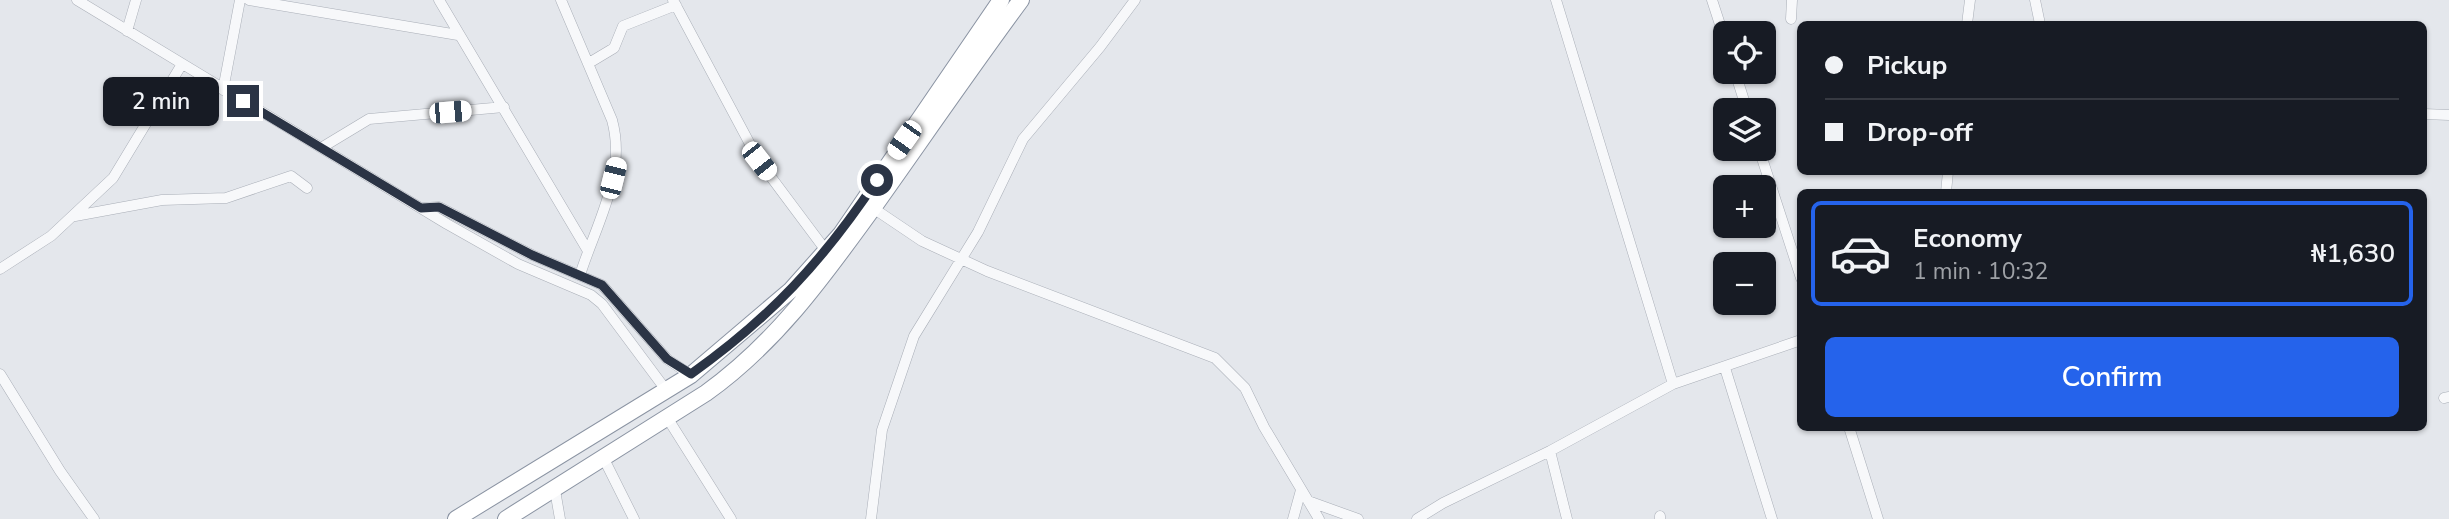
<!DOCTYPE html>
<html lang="en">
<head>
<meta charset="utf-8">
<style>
  body { margin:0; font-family:"Nunito Sans",sans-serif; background:#242831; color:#f1f3f6; height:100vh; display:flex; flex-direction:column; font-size:26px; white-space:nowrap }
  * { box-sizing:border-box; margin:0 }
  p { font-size:23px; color:#9ea1a6 }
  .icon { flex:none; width:38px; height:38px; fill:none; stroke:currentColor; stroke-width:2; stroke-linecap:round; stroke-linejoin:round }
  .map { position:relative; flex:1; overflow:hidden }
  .sheet { position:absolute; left:1797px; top:189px; width:630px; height:242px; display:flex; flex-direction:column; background:#171b24; border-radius:10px; box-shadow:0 2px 5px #0004 }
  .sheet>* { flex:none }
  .guide { position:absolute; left:1797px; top:21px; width:630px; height:154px; border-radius:10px; box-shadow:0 2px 5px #0004; display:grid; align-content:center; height:154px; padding:0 28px; background:#171b24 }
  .buttons { position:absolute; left:1713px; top:21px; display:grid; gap:14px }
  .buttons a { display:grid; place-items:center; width:63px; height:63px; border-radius:10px; background:#171b24; box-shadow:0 2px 5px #0004; font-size:35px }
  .end { position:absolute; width:32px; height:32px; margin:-16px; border:9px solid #2b3445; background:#fff; box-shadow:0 0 0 4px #fff }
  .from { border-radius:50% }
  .bubble { position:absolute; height:49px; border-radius:10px; background:#171b24; box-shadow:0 2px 5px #0004; font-size:23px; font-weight:600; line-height:49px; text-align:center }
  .car { position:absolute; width:21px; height:42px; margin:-21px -10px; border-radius:9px; box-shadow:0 0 5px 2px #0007; background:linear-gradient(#fff 24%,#345 0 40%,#fff 0 76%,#345 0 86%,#fff 0) }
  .guide b { display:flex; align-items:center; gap:24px; height:66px; font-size:26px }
  .guide b+b { border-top:2px solid #363941 }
  .guide i { width:18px; height:18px; background:#f1f3f6 }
  ul { padding:12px 0 0; list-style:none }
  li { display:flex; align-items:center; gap:21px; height:105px; margin:0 14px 10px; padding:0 14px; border:4px solid #363941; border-radius:10px }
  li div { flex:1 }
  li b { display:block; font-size:26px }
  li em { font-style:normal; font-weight:600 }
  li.selected { border-color:#2563eb }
  li>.icon { width:63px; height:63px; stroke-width:1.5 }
  .action { display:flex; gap:14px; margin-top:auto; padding:14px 28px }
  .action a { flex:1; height:80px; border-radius:10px; background:#2563eb; color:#fff; font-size:28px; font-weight:600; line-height:80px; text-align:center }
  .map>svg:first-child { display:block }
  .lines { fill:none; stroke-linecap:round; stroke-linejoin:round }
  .minor-casing { stroke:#a9aeb7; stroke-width:11 }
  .trunk-casing { stroke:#8b94a3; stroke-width:18 }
  .minor { stroke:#f7f8fa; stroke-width:10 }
  .trunk { stroke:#fff; stroke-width:16 }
  .route { stroke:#2b3445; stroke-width:9 }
</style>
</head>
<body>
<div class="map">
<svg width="2449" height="519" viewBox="0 0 2449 519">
  <rect width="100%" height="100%" fill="#e4e7ec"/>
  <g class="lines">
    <defs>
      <path id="minor" d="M 77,0 L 447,224 L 518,264 L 591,295 L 602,304 L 666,390
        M 249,0 L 458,35
        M 439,0 L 588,251
        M 561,0 L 612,120 C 627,174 596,224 580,275
        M 673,0 L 759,161 L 827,252
        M 1556,0 L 1673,384
        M 1712,0 L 1726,43
        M 2035,0 L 2040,24
        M 1791,19 L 1792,0
        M 1967,24 L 1970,0
        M 127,31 L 136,0
        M 589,63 L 614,48 L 623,26 L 676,5
        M 1735,72 L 1747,110
        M 223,90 L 240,0
        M 2424,114 L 2449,115
        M 321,148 L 369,119 L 504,107
        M 1759,149 L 1801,278
        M 1946,192 L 1948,172
        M 422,208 L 439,207 L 532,255 L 602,285 L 667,359 L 691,375
        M 873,208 L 922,241 L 987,271 L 1215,358 L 1245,388 L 1264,427 L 1319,519
        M 75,216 L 162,200 L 226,198 L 291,176 L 307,188
        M 0,269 L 51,236 L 113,178 L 182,64
        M 1725,368 L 1772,519
        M 0,374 L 60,471 L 94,519
        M 2444,398 L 2449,397
        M 668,419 L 731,519
        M 1849,427 L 1878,519
        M 1550,451 L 1567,519
        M 604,459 L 634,519
        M 555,490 L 560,519
        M 1308,501 L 1358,519
        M 1660,516 L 1660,519
        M 871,519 L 882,430 L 914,336 L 978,232 L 1023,139 L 1100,47 L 1135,0
        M 1293,519 L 1301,490
        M 1417,519 L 1443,503 L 1550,451 L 1673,384 L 1801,340"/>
      <path id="trunk" d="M 456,519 L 691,375 L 791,290 L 841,234 L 1001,0
        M 506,519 L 706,393 C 776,343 823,277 873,208 C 922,139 970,69 1021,0"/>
    </defs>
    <use href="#minor" class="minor-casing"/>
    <use href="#trunk" class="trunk-casing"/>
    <use href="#minor" class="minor"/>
    <use href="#trunk" class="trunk"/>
  </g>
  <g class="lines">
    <path class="route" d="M 243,101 L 421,208 L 439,207 L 532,255 L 602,285 L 667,359 L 691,374 C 770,318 823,261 877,180"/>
  </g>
</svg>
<div class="buttons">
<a><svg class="icon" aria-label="locate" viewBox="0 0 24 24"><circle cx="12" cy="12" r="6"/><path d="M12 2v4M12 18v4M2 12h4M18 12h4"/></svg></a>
<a><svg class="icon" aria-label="layers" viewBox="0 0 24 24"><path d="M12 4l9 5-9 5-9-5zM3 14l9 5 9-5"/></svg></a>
<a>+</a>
<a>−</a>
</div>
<i class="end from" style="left:877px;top:180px"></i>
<i class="end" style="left:243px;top:101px"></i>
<div class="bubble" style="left:103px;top:77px;width:116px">2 min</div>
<i class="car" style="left:450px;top:112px;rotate:85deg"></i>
<i class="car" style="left:904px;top:140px;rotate:215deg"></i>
<i class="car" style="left:759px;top:161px;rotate:142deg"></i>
<i class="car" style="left:613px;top:178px;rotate:14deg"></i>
<div class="guide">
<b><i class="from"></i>Pickup</b>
<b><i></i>Drop-off</b>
</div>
<section class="sheet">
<ul>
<li class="selected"><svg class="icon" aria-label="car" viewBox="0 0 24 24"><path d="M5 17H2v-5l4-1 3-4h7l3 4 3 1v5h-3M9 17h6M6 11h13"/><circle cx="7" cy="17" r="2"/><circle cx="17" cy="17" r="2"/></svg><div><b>Economy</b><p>1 min · 10:32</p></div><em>₦1,630</em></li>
</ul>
<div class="action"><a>Confirm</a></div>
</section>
</div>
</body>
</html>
